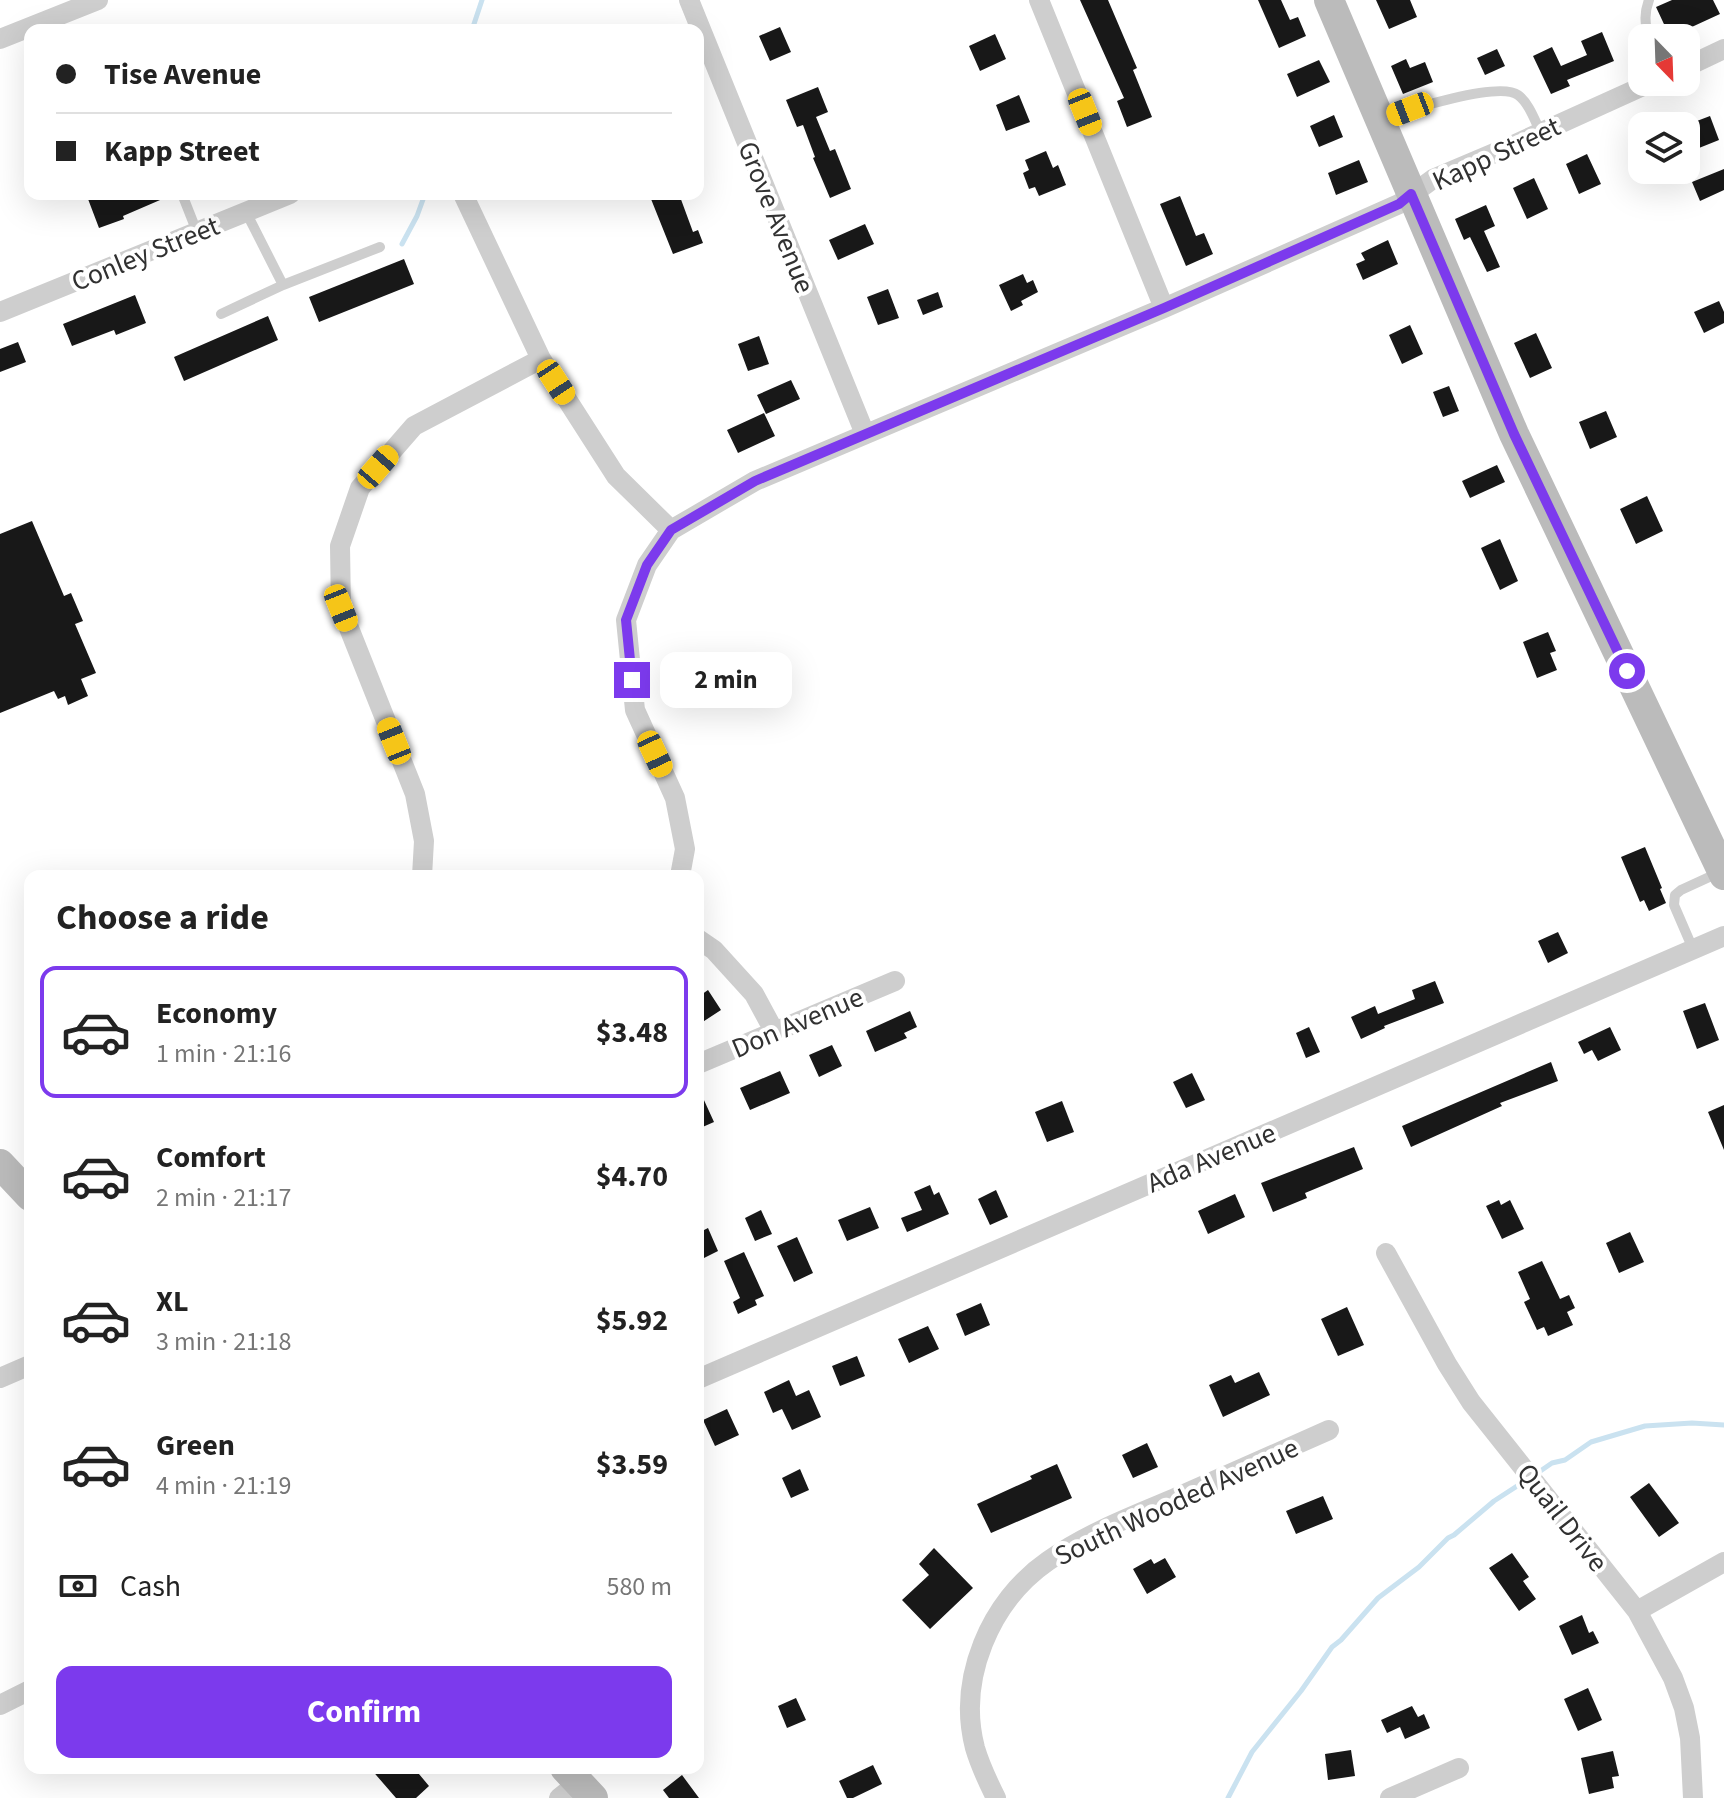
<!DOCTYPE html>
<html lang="en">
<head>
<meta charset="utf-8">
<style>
  body { margin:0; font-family:"Source Sans 3",sans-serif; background:#f2f2f2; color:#222; height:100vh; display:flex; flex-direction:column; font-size:30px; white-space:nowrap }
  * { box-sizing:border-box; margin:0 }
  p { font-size:26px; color:#767676 }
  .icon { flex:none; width:44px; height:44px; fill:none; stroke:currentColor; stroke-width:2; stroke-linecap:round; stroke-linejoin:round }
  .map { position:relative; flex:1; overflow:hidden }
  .sheet { position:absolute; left:24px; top:870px; width:680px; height:904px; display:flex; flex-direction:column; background:#fff; border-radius:16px; box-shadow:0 8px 32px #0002 }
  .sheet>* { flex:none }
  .guide { position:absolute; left:24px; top:24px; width:680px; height:176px; border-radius:16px; box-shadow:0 8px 32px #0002; display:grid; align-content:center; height:176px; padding:0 32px; background:#fff }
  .needle { width:52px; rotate:157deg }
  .tools { position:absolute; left:1628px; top:24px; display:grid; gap:16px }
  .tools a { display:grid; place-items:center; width:72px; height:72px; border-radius:16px; background:#fff; box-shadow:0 8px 32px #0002; font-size:40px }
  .end { position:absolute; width:36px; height:36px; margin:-18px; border:10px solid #7c3aed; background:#fff; box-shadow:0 0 0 4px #fff }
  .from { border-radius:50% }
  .bubble { position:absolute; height:56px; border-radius:16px; background:#fff; box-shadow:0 8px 32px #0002; font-size:26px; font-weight:700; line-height:56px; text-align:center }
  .car { position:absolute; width:24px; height:48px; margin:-24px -12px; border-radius:10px; box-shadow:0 0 6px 2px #0007; background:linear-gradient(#f5c518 24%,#345 0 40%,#f5c518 0 76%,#345 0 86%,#f5c518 0) }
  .guide b { display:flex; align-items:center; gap:28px; height:76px; font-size:30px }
  .guide b+b { border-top:2px solid #e0e0e0 }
  .guide i { width:20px; height:20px; background:#222 }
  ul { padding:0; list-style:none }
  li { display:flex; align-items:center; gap:24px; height:132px; margin:0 16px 12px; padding:0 16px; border:4px solid transparent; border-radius:16px }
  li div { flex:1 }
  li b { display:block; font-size:30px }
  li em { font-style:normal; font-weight:700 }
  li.on { border-color:#7c3aed }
  li>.icon { width:72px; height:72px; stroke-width:1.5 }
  h2 { padding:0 32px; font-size:36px; line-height:96px }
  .pay { display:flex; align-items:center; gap:20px; height:88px; padding:0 32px; font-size:30px }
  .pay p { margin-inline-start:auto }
  .button { display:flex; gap:16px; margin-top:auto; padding:16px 32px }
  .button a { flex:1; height:92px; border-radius:16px; background:#7c3aed; color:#fff; font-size:32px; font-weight:700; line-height:92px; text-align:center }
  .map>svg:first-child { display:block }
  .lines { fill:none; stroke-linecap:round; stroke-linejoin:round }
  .stream { stroke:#cae2f0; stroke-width:5 }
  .building { fill:#181818 }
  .lane { stroke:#cecece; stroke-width:10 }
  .street { stroke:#cecece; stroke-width:20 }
  .secondary { stroke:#bbb; stroke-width:30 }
  .route { stroke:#7c3aed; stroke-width:10 }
  .labels { text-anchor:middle; stroke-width:8; stroke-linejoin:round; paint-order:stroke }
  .street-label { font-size:28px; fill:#313131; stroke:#fff }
</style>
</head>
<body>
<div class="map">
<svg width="1724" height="1798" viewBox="0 0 1724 1798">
  <rect width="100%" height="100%" fill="#fff"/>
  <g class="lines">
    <path class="stream" d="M 472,30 L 482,0
      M 402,244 L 417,216 L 425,194
      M 1536,1474 L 1552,1463 L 1565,1460 L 1591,1442 L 1645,1426 L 1692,1423 L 1724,1425
      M 1228,1798 L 1252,1752 L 1301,1691 L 1332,1647 L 1341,1640 L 1378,1598 L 1419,1567 L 1448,1538 L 1454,1535 L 1494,1501 L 1528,1479"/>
  </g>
  <path class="building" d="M 1080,0 L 1108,0 L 1137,68 L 1133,70 L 1152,117 L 1127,127 L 1117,101 L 1124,98 Z
    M 1258,0 L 1281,0 L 1290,20 L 1298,17 L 1306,36 L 1279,48 Z
    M 1376,0 L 1410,0 L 1417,17 L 1389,29 Z
    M 1672,0 L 1713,0 L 1720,14 L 1670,37 L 1656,7 Z
    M 780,27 L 791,52 L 770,61 L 759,36 Z
    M 1602,32 L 1614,61 L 1567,80 L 1570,86 L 1551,94 L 1533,56 L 1552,47 L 1561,66 L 1587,55 L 1581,41 Z
    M 995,34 L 1006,59 L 980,71 L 969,46 Z
    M 1497,49 L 1505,66 L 1485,75 L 1477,58 Z
    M 1406,59 L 1410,68 L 1425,62 L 1433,82 L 1403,94 L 1391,66 Z
    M 1319,60 L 1330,82 L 1297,97 L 1287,74 Z
    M 818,87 L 828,112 L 816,117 L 830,151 L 835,149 L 851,189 L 830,198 L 813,158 L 815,157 L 803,125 L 797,127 L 786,100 Z
    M 1019,95 L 1030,122 L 1006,131 L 996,105 Z
    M 1334,115 L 1343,137 L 1319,147 L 1310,126 Z
    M 1710,116 L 1719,140 L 1699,148 L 1689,124 Z
    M 1046,151 L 1053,168 L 1058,165 L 1066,185 L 1039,196 L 1035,187 L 1029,189 L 1023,173 L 1029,170 L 1025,160 Z
    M 1587,154 L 1601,184 L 1579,194 L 1566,164 Z
    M 1359,160 L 1368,182 L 1336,195 L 1328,173 Z
    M 1724,169 L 1724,190 L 1700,201 L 1692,182 Z
    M 1534,178 L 1548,209 L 1527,219 L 1513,188 Z
    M 100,194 L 174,194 L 123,216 L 124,219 L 99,228 L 88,199 Z
    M 664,194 L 679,194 L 693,232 L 698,230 L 703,243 L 673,254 L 651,199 Z
    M 1180,196 L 1196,236 L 1204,233 L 1213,254 L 1186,266 L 1160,204 Z
    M 1486,205 L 1495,226 L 1484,231 L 1500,267 L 1487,272 L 1470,237 L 1464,240 L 1455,219 Z
    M 865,224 L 874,244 L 838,260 L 829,240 Z
    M 1388,240 L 1398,264 L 1363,280 L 1356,264 L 1365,260 L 1361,253 Z
    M 404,259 L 414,284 L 319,322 L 309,297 Z
    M 1023,274 L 1027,283 L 1033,280 L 1038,292 L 1021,301 L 1023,305 L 1011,311 L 999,285 Z
    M 888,289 L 899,318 L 878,325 L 867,297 Z
    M 938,292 L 943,307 L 923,315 L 917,300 Z
    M 135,295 L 146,323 L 116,335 L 114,330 L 72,346 L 63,324 Z
    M 1719,301 L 1724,312 L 1724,323 L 1704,333 L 1694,312 Z
    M 268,316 L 278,340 L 184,381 L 174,357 Z
    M 1410,325 L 1423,354 L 1402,364 L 1389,335 Z
    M 1536,333 L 1552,368 L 1530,378 L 1514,343 Z
    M 759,336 L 769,364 L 748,371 L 738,344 Z
    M 18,342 L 26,362 L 0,372 L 0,349 Z
    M 791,380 L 800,399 L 766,414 L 757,395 Z
    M 1449,386 L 1459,411 L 1443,417 L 1433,392 Z
    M 1606,411 L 1617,437 L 1590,449 L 1579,422 Z
    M 764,413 L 775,436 L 738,453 L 727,430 Z
    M 1497,465 L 1505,482 L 1470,498 L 1462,481 Z
    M 1647,496 L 1663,531 L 1636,544 L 1620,509 Z
    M 32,521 L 64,596 L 71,593 L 83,621 L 75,624 L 96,673 L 81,679 L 88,696 L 68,705 L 65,696 L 58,699 L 54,691 L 0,713 L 0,534 Z
    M 1500,539 L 1518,581 L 1500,590 L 1481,548 Z
    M 1548,632 L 1556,651 L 1550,653 L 1557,670 L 1537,678 L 1523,642 Z
    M 1645,847 L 1662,888 L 1660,889 L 1666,903 L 1649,911 L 1644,900 L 1640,902 L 1621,857 Z
    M 1558,932 L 1568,953 L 1548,963 L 1538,941 Z
    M 1435,981 L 1444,1003 L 1384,1026 L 1385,1028 L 1361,1039 L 1351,1017 L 1375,1006 L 1378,1014 L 1415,999 L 1412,990 Z
    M 708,990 L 721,1010 L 698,1025 L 698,997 Z
    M 1705,1003 L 1719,1040 L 1697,1049 L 1683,1011 Z
    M 910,1011 L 917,1027 L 904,1033 L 907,1038 L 875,1052 L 866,1031 Z
    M 1309,1027 L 1320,1052 L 1306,1058 L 1296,1033 Z
    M 1610,1027 L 1621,1050 L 1598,1061 L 1592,1050 L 1584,1054 L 1578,1042 Z
    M 832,1045 L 842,1066 L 819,1077 L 809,1055 Z
    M 1551,1062 L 1558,1081 L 1500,1103 L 1502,1106 L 1411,1147 L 1402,1126 Z
    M 780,1071 L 790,1093 L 750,1110 L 740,1088 Z
    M 1192,1073 L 1205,1100 L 1186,1108 L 1173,1082 Z
    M 698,1087 L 714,1122 L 698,1129 Z
    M 1062,1101 L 1074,1132 L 1047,1142 L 1035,1112 Z
    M 1724,1105 L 1724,1150 L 1708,1112 Z
    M 1354,1147 L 1363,1169 L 1305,1193 L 1307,1198 L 1273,1212 L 1261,1183 Z
    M 930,1185 L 934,1195 L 939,1192 L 949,1214 L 907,1232 L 901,1218 L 922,1210 L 914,1192 Z
    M 996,1190 L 1008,1217 L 990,1225 L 978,1199 Z
    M 1235,1194 L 1245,1217 L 1208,1234 L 1198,1211 Z
    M 1499,1200 L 1501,1205 L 1510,1200 L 1524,1229 L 1502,1239 L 1486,1206 Z
    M 870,1207 L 879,1228 L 847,1241 L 838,1220 Z
    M 761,1210 L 772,1234 L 755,1241 L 745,1218 Z
    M 708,1228 L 718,1251 L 698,1261 L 698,1233 Z
    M 1630,1232 L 1644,1262 L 1619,1273 L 1606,1243 Z
    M 797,1237 L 813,1273 L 794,1282 L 777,1246 Z
    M 744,1252 L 764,1296 L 755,1300 L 757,1305 L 738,1314 L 733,1302 L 740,1298 L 724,1261 Z
    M 1542,1261 L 1560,1299 L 1569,1295 L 1575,1308 L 1567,1312 L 1573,1325 L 1548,1336 L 1544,1327 L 1537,1330 L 1524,1302 L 1530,1299 L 1518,1272 Z
    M 981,1303 L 990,1325 L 965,1336 L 956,1314 Z
    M 1347,1307 L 1364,1345 L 1338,1356 L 1321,1319 Z
    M 928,1326 L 939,1349 L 909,1363 L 898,1339 Z
    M 857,1356 L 865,1376 L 840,1386 L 832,1366 Z
    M 1259,1372 L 1270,1395 L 1223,1417 L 1209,1385 L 1231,1375 L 1235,1383 Z
    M 789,1380 L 796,1396 L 809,1390 L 821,1417 L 792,1430 L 782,1409 L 773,1413 L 764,1392 Z
    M 727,1409 L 739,1435 L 715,1446 L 703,1420 Z
    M 1147,1443 L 1158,1467 L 1133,1478 L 1122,1455 Z
    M 1057,1464 L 1072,1498 L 991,1533 L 977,1504 L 1032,1479 L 1030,1476 Z
    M 800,1469 L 809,1490 L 791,1498 L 782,1478 Z
    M 1649,1483 L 1679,1523 L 1659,1537 L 1630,1497 Z
    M 1323,1496 L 1333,1519 L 1296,1534 L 1286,1511 Z
    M 934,1548 L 973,1588 L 930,1629 L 902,1600 L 929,1575 L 919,1564 Z
    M 1512,1553 L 1529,1577 L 1523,1581 L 1536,1599 L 1519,1611 L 1489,1568 Z
    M 1165,1558 L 1176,1577 L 1147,1594 L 1133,1569 L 1151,1559 L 1154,1564 Z
    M 1582,1615 L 1589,1633 L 1593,1631 L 1599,1643 L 1572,1655 L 1559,1626 Z
    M 1588,1688 L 1602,1720 L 1578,1731 L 1564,1699 Z
    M 796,1698 L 806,1720 L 787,1728 L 778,1706 Z
    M 1412,1706 L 1418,1717 L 1424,1714 L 1430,1728 L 1405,1739 L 1400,1727 L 1387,1733 L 1381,1720 Z
    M 1351,1750 L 1355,1776 L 1328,1780 L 1325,1754 Z
    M 1613,1751 L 1619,1776 L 1612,1777 L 1614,1788 L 1589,1794 L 1581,1758 Z
    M 873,1765 L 882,1784 L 853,1798 L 847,1798 L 839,1781 Z
    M 370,1768 L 414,1768 L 429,1786 L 416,1798 L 396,1798 Z
    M 682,1775 L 699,1798 L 669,1798 L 663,1790 Z"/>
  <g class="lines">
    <path class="lane" d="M 1649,0 C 1644,13 1644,25 1650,38
      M 1385,119 C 1407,110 1499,81 1518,95 C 1529,103 1535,121 1541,133
      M 182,194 L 197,232
      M 283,285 L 380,247
      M 221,314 L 283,285 L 246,212
      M 1693,949 L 1674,905 L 1675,895 L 1681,890 L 1718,873"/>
    <path class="street" d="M 689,0 L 865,434
      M 1039,0 L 1164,308
      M 0,39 L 98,0
      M 1686,67 L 1724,49
      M 463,194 L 541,359 L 616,476 L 671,530
      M 0,312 L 290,194
      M 422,876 L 424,841 L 415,794 L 341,608 L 340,546 L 360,488 L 414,426 L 541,359
      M 680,876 L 685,849 L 675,798 L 635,710 L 626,620 L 647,565 L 671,530 L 755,481 L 1164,308 L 1399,204 L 1433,179 L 1511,146 L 1652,82
      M 698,939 L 714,950 L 754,994 L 774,1031
      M 698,1064 L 895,981
      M 1386,1253 L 1447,1364 L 1471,1402 L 1637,1611 L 1673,1678 L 1684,1708 L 1690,1738 L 1693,1798
      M 0,1378 L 30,1365
      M 698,1379 L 1724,936
      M 1637,1611 L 1724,1562
      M 0,1705 L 30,1690
      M 559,1798 L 578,1783
      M 996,1798 C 988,1782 980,1765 975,1748 C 957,1679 990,1601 1048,1561 C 1086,1534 1130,1517 1173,1499 C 1225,1476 1277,1453 1329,1430
      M 1390,1798 L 1459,1768"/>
    <path class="secondary" d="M 1329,0 L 1514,434 L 1724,875
      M 0,1164 L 30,1196
      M 565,1768 L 593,1798"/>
  </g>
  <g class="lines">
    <path class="route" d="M 632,680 L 626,620 L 647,565 L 671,530 L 755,481 L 1164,308 L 1399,204 L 1411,194 L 1514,434 L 1627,671"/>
  </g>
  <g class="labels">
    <g class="street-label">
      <text transform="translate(1496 153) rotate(-25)" y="10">Kapp Street</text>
      <text transform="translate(777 217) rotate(68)" y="10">Grove Avenue</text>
      <text transform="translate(145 253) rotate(-22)" y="10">Conley Street</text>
      <text transform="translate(797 1022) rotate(-23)" y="10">Don Avenue</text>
      <text transform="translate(1211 1157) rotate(-23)" y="10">Ada Avenue</text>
      <text transform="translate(1176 1501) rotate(-25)" y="10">South Wooded Avenue</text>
      <text transform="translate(1563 1517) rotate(52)" y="10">Quail Drive</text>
    </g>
  </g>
</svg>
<div class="tools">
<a><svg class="needle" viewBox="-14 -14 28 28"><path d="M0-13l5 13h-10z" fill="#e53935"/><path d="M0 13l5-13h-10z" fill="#767676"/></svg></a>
<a><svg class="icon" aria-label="layers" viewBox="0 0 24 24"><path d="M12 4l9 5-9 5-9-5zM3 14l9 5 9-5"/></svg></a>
</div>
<i class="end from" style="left:1627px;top:671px"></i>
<i class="end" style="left:632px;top:680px"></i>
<div class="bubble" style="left:660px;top:652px;width:132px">2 min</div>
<i class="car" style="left:1410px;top:109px;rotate:249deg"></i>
<i class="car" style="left:1085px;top:112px;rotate:158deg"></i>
<i class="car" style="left:556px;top:382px;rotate:147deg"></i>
<i class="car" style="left:378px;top:467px;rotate:41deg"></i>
<i class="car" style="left:341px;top:608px;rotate:158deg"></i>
<i class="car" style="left:394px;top:741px;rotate:338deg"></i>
<i class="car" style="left:655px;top:754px;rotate:155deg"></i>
<div class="guide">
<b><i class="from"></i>Tise Avenue</b>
<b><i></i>Kapp Street</b>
</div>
<section class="sheet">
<h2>Choose a ride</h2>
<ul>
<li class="on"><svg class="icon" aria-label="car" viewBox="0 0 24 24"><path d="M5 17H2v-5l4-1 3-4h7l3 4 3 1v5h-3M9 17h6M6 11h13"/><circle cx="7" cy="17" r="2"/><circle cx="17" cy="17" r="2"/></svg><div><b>Economy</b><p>1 min · 21:16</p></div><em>$3.48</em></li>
<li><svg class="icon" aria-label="car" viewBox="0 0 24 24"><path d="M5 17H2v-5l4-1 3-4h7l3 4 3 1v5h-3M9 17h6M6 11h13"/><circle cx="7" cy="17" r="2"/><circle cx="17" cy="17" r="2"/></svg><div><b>Comfort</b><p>2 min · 21:17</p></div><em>$4.70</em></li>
<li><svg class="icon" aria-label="car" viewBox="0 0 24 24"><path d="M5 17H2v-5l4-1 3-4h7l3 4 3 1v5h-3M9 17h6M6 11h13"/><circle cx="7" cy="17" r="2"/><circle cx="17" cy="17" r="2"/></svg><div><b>XL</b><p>3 min · 21:18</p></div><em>$5.92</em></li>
<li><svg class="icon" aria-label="car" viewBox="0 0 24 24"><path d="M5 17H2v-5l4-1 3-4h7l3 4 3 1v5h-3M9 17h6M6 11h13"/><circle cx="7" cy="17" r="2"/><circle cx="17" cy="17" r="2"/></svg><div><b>Green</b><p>4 min · 21:19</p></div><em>$3.59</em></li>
</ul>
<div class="pay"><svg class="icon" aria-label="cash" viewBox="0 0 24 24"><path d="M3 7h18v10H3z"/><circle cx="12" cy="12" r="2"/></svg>Cash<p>580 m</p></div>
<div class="button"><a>Confirm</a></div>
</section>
</div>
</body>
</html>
